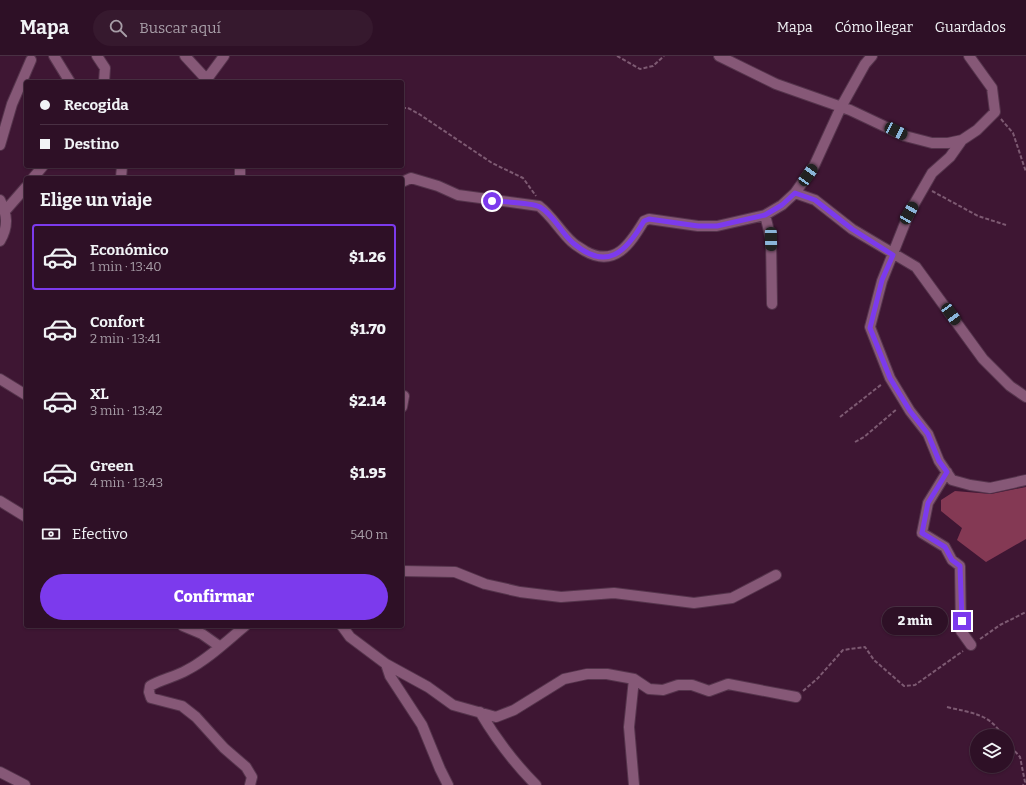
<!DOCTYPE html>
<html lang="es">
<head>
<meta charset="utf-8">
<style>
  body { margin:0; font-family:Bitter,serif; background:#36192e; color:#f1f3f6; height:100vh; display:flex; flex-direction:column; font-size:15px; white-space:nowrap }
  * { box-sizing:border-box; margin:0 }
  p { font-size:13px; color:#a79da7 }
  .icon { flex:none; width:22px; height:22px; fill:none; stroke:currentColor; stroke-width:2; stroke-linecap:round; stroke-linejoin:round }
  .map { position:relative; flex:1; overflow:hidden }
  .side { position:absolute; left:24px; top:120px; width:380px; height:452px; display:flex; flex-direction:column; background:#2e1026; border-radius:4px; box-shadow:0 1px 3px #0004,0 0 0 1px #493043 }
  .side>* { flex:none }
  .banner { position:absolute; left:24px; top:24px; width:380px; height:88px; border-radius:4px; box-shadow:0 1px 3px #0004,0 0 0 1px #493043; display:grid; align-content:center; height:88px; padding:0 16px; background:#2e1026 }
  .fabs { position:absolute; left:970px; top:673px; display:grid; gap:8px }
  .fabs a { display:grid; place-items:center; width:44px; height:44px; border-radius:50%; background:#2e1026; box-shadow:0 1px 3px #0004,0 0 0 1px #493043; font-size:20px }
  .end { position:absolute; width:18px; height:18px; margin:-9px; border:5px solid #7c3aed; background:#fff; box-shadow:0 0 0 2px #fff }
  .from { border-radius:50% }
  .bubble { position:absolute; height:28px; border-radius:14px; background:#2e1026; box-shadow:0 1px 3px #0004,0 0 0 1px #493043; font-size:13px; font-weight:800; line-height:28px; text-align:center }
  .car { position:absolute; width:12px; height:24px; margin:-12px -6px; border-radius:5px; box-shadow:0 0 3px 1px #0007; background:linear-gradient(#222 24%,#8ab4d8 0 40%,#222 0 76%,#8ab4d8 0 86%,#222 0) }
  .banner b { display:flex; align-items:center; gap:14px; height:38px; font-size:15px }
  .banner b+b { border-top:1px solid #493043 }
  .banner i { width:10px; height:10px; background:#f1f3f6 }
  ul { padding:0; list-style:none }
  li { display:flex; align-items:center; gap:12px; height:66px; margin:0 8px 6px; padding:0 8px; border:2px solid transparent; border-radius:4px }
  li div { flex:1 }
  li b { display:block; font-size:15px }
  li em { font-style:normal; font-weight:800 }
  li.current { border-color:#7c3aed }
  li>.icon { width:36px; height:36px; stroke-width:1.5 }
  h2 { padding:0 16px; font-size:18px; line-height:48px }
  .pay { display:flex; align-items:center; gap:10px; height:44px; padding:0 16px; font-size:15px }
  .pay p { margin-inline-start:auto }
  .primary-button { display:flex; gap:8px; margin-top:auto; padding:8px 16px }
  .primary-button a { flex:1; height:46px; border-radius:24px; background:#7c3aed; color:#fff; font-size:16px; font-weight:800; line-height:46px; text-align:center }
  header { display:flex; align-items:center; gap:24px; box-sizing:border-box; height:56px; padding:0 20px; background:#2e1026; border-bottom:1px solid #493043 }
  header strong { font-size:19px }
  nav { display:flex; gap:22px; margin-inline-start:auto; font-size:14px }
  .search { width:280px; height:36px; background:#36192e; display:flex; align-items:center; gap:10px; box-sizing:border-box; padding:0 14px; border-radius:22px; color:#a79da7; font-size:15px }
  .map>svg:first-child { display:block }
  .building { fill:#843954 }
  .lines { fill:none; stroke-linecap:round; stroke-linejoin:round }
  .minor-casing { stroke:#55344c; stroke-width:12 }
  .path { stroke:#7d5a72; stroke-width:2; stroke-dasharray:4 2; stroke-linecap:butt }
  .minor { stroke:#865877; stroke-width:10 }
  .route { stroke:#7c3aed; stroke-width:5 }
</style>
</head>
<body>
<header>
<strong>Mapa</strong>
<div class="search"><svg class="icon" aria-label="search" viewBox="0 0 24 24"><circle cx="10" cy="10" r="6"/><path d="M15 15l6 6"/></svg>Buscar aquí</div>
<nav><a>Mapa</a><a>Cómo llegar</a><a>Guardados</a></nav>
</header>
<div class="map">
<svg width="1026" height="729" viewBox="0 0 1026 729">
  <rect width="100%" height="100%" fill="#3e1633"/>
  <path class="building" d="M 1026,431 L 1026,483 L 986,506 L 957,484 L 962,472 L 941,455 L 941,444 L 955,435 L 991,438 Z"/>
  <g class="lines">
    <defs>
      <path id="minor" d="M 54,0 L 70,26
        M 97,0 L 105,12 L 104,26
        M 185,0 L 209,26
        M 719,0 L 776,28 L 850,54 L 905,80 L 932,87 L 948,87 L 962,84
        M 969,0 L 992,32 L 995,56 L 977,74 L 962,84 L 950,101 L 932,117 L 909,157 L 882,225 L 870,271 L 890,322 L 910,355 L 928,378 L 939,405 L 952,424 L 970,429 L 990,432 L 1026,424
        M 207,23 L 224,0
        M 0,89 L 12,48 L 31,4
        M 240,110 L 240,122
        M 33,122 L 43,110
        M 121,122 L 122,110
        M 402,126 L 411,122 L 438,130 L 458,139 L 539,150 C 552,160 560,175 572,186 C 576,190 581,192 585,195 C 615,212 630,188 644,165 L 649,163 L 698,170 L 717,170 L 765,159 L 782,149 L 795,137 L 814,110 L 841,51 L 865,8 L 872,0
        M 795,137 L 815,144 L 852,173 L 916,211 L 983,303 L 1010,330 L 1026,341
        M 0,144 C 7,158 9,170 0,185
        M 5,155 L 26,131
        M 765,159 L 771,183 L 772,248
        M 0,323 L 26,339
        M 402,351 L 404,340
        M 947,416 L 928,447 L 922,477 L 945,491 L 952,504 L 960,510 L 961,575 L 971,589
        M 0,445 L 26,461
        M 402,515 L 455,516 L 485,528 L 520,536 L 561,541 L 614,537 L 694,547 L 732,542 L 776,519
        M 183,570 L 202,578 L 219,590
        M 245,570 C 227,585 207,604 187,614 C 175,621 162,623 150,630 L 149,636 L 151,642 L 182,650 L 196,661 L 224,692 L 246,711 L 252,721 L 250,729
        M 342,570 L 350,581 L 386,608 L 390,620 L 422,669 L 440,713 L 448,729
        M 386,608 L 428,631 L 453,649 L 496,661 L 514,654 L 564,623 L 587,618 L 607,618 L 634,623 L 649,633 L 663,634 L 678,629 L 692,629 L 709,635 L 728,628 L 796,641
        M 480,656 C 496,683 514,707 536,729
        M 0,716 L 25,729
        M 634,729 L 629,671 L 634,623"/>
    </defs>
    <use href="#minor" class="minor-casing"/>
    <path class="path" d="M 617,0 L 640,13 L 653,10 L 664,0
      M 402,52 L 408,52 L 419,58 L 492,107 L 523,122 L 536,140
      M 1001,63 L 1013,77 L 1026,116
      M 932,135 L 978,160 L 1006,169
      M 840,361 L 882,328
      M 855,386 L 864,381 L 897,353
      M 980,583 L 1000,569 L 1026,556
      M 803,635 L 818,622 L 843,594 L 865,591 L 874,604 L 904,630 L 915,629 L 963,595
      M 947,651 C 971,657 989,657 1003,680
      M 1007,686 L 1020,701 L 1025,726 L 1023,729"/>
    <use href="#minor" class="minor"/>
  </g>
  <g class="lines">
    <path class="route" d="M 492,145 C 504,146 530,146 540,151 C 554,159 561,177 573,187 C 607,216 626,196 644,165 L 649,163 L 698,170 L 717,170 L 765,159 L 782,149 L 795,137 L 815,144 L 852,173 L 893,199 L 882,224 L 870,272 L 890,322 L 910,355 L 928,378 L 939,405 L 947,416 L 928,447 L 922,477 L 945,491 L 952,504 L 960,510 L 962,565"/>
  </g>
</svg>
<div class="fabs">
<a><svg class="icon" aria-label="layers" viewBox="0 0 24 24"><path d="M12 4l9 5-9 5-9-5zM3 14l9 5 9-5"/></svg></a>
</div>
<i class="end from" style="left:492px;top:145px"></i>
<i class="end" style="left:962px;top:565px"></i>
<div class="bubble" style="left:882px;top:551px;width:66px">2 min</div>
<i class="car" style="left:896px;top:75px;rotate:116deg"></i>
<i class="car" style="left:808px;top:119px;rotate:35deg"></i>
<i class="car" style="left:909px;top:157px;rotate:30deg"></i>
<i class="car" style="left:771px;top:183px;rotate:179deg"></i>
<i class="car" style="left:951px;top:258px;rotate:144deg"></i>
<div class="banner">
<b><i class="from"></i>Recogida</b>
<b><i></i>Destino</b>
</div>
<section class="side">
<h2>Elige un viaje</h2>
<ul>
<li class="current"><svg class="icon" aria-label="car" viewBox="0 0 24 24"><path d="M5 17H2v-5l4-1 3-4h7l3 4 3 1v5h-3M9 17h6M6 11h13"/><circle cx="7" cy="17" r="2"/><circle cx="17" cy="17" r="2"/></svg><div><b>Económico</b><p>1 min · 13:40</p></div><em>$1.26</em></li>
<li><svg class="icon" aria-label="car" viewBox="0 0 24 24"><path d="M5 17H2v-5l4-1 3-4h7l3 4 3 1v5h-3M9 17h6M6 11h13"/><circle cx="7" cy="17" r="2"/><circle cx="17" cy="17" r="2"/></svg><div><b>Confort</b><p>2 min · 13:41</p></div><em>$1.70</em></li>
<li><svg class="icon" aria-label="car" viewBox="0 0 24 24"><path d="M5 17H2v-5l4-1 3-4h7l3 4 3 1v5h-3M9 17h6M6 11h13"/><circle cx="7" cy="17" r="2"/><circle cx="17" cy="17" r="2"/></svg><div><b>XL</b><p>3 min · 13:42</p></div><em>$2.14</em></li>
<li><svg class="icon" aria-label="car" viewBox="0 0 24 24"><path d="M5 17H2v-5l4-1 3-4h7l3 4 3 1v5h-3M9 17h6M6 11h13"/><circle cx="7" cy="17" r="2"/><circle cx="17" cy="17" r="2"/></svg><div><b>Green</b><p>4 min · 13:43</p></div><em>$1.95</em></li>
</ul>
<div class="pay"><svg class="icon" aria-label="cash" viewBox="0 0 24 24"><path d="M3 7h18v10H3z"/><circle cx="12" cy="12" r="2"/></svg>Efectivo<p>540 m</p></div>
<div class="primary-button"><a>Confirmar</a></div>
</section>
</div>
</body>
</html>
